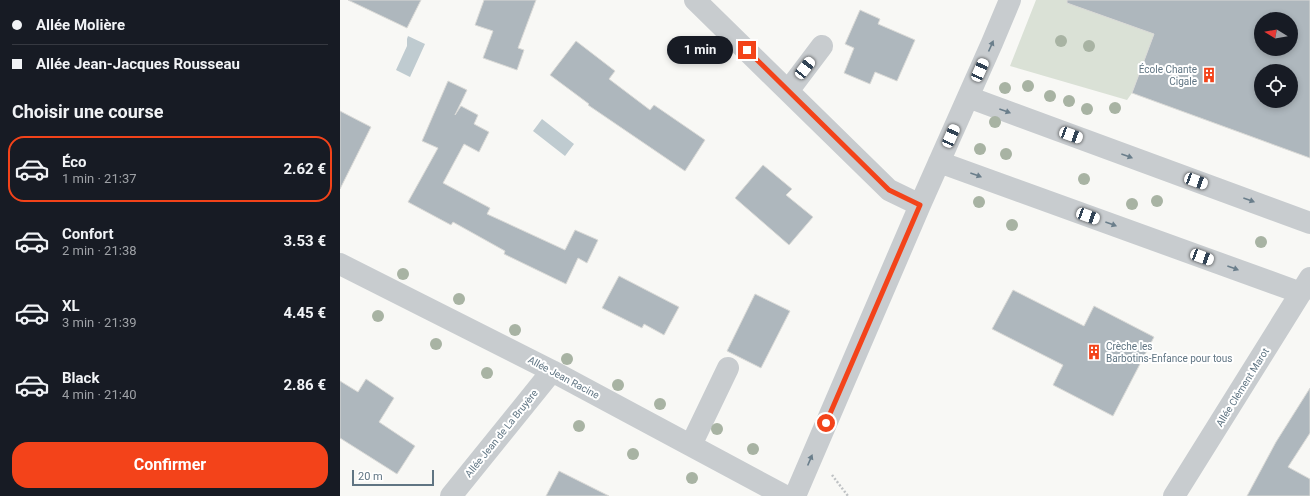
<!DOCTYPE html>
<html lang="fr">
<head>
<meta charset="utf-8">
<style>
  body { margin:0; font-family:Roboto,sans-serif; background:#242831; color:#f1f3f6; height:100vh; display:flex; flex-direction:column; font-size:15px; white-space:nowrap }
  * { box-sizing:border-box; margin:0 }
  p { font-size:13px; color:#9ea1a6 }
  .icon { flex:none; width:22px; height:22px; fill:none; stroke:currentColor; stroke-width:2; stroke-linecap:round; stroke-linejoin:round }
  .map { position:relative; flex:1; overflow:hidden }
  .details { display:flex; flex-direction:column; background:#171b24; width:340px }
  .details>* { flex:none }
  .banner { display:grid; align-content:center; height:88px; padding:0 12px; background:#171b24 }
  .needle { width:26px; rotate:281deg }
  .controls { position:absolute; left:914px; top:12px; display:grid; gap:8px }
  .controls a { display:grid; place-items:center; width:44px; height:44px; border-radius:50%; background:#171b24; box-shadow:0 2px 6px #0003; font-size:20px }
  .scale { position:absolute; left:12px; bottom:10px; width:82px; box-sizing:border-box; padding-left:4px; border:2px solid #607583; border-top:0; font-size:11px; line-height:14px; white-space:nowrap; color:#607583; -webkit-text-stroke:3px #fff; paint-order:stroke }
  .end { position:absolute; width:18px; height:18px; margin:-9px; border:5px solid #f3431a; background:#fff; box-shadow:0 0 0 2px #fff }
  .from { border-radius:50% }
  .bubble { position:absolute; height:28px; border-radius:14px; background:#171b24; box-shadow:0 2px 6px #0003; font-size:13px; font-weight:700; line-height:28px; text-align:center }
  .car { position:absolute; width:12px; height:24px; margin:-12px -6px; border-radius:5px; box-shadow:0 0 3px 1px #0007; background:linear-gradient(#fff 24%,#345 0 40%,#fff 0 76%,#345 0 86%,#fff 0) }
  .banner b { display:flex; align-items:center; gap:14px; height:38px; font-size:15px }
  .banner b+b { border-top:1px solid #363941 }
  .banner i { width:10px; height:10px; background:#f1f3f6 }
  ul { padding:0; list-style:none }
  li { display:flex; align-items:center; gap:12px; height:66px; margin:0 8px 6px; padding:0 4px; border:2px solid transparent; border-radius:16px }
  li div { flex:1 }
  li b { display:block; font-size:15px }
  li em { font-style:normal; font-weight:700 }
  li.current { border-color:#f3431a }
  li>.icon { width:36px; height:36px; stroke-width:1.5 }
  h2 { padding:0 12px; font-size:18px; line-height:48px }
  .button { display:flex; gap:8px; margin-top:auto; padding:8px 12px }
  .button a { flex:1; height:46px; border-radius:16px; background:#f3431a; color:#fff; font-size:16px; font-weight:700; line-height:46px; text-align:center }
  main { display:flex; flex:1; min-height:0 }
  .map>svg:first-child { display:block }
  .green { fill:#dae1d6 }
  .water { fill:#bfcbd0 }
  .building { fill:#aeb7bd; stroke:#dadad7; fill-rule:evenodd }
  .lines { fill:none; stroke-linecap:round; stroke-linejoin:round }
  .path { stroke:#bfc2c4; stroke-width:2.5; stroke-dasharray:2 2; stroke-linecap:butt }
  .minor { stroke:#c8cccf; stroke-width:22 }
  .tree { fill:#a8b3a3 }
  .oneway { fill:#6a7e8b }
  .route { stroke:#f3431a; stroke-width:5 }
  .labels { text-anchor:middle; stroke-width:4; stroke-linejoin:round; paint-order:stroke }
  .poi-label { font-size:10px; fill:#607583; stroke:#fff; text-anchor:end }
  .street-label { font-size:10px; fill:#607583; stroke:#fff }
</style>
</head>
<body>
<main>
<section class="details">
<div class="banner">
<b><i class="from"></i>Allée Molière</b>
<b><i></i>Allée Jean-Jacques Rousseau</b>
</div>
<h2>Choisir une course</h2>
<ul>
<li class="current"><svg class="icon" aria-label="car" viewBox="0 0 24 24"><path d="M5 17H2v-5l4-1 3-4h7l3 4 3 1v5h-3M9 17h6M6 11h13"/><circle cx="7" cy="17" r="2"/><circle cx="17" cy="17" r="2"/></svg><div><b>Éco</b><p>1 min · 21:37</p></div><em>2.62 €</em></li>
<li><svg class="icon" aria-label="car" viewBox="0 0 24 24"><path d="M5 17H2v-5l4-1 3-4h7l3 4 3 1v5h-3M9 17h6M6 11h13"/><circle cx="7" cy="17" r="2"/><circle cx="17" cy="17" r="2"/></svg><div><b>Confort</b><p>2 min · 21:38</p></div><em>3.53 €</em></li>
<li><svg class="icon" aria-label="car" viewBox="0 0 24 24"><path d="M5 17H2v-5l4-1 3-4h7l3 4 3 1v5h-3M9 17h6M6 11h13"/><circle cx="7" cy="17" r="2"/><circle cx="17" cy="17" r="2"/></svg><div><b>XL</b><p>3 min · 21:39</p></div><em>4.45 €</em></li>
<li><svg class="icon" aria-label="car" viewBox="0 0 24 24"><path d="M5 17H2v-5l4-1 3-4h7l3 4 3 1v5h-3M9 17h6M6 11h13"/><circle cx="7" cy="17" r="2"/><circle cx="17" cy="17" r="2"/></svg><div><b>Black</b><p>4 min · 21:40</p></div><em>2.86 €</em></li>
</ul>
<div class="button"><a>Confirmer</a></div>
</section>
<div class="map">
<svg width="970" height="496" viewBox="0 0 970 496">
  <rect width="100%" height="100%" fill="#f8f8f5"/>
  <path class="green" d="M 696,0 L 730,0 L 758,14 L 786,24 L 789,20 L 810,28 L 809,32 L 814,34 L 792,93 L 787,100 L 670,66 Z"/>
  <path class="water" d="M 68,36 L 85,44 L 70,77 L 56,70 L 67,46 L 67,39 Z
    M 202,119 L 234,144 L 225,156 L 193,131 Z"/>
  <path class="building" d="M 8,0 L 81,0 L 67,28 Z
    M 144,0 L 196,0 L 178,48 L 184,50 L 177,70 L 143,58 L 153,31 L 135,25 Z
    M 727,0 L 970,0 L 970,158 L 792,93 L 814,34 L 727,3 ZM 921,19 L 951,19 L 951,49 L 921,49 ZM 921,71 L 951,71 L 951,101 L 921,101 Z
    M 520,10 L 540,19 L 538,24 L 575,40 L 557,81 L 535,72 L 530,84 L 504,73 L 514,48 L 505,44 Z
    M 236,41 L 275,71 L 269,79 L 310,110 L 314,105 L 365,140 L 345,171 L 248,105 L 249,104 L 210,75 Z
    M 108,81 L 127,90 L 115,115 L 121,106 L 138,115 L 134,124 L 149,132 L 139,152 L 124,144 L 103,183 L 150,208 L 147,214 L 225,250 L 235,230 L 258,240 L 247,263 L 238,258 L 226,284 L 164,254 L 165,251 L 113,222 L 111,225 L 68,202 L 98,148 L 82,141 Z
    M 0,111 L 31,127 L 0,189 Z
    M 423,165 L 452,189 L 446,195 L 473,217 L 449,245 L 395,198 Z
    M 279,276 L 339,307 L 324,335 L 304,324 L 302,328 L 262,308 Z
    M 673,290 L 744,326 L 754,306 L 814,337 L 773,416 L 713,385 L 723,365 L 652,329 Z
    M 415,294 L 450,311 L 421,368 L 387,351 Z
    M 26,379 L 54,398 L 39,422 L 75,446 L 57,474 L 0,438 L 0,381 L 18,392 Z
    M 970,388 L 970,433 L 948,467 L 970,479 L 970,496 L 907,496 L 936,442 Z
    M 219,471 L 269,496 L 206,496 Z"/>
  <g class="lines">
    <path class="path" d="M 492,475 L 508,496"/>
    <path class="minor" d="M 355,0 L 549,190 L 580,205
      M 448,91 L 482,46
      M 628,97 L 970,223
      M 599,162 L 961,293
      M 0,264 L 212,371 L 445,496
      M 351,445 L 388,368
      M 111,496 L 212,371
      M 455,496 L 580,205 L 652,43 L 670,0
      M 834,496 L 970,278"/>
  </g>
  <g class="tree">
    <circle cx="721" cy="41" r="6"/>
    <circle cx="749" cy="46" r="6"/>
    <circle cx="688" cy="86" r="6"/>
    <circle cx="665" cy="88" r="6"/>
    <circle cx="710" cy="96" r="6"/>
    <circle cx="729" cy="101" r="6"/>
    <circle cx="775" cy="108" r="6"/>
    <circle cx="747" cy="109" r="6"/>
    <circle cx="655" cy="122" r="6"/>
    <circle cx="640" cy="149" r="6"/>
    <circle cx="666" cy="154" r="6"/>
    <circle cx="744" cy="179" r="6"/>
    <circle cx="817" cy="201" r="6"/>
    <circle cx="639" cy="202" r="6"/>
    <circle cx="792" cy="204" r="6"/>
    <circle cx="672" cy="225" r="6"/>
    <circle cx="921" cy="242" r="6"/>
    <circle cx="63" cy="274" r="6"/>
    <circle cx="119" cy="299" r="6"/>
    <circle cx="38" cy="316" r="6"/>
    <circle cx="175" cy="330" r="6"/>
    <circle cx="96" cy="344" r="6"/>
    <circle cx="227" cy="359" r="6"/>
    <circle cx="147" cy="373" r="6"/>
    <circle cx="278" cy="385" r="6"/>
    <circle cx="320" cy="404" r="6"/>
    <circle cx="239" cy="426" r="6"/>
    <circle cx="377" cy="429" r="6"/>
    <circle cx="413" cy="449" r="6"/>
    <circle cx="293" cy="454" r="6"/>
    <circle cx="352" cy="478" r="6"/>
  </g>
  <defs><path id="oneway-solid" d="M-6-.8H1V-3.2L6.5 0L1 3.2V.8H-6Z"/></defs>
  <g class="oneway">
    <use href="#oneway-solid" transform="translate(651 46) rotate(-66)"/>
    <use href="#oneway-solid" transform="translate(665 111) rotate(20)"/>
    <use href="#oneway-solid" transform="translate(787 156) rotate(20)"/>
    <use href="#oneway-solid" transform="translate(636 175) rotate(20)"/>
    <use href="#oneway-solid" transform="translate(909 200) rotate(20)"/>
    <use href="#oneway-solid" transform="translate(771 224) rotate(20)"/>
    <use href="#oneway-solid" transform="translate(893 268) rotate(20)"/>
    <use href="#oneway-solid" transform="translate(470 460) rotate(-67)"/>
  </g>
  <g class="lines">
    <path class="route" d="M 407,50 L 549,190 L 580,205 L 486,423"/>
  </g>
  <defs>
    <symbol id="building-bare" viewBox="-9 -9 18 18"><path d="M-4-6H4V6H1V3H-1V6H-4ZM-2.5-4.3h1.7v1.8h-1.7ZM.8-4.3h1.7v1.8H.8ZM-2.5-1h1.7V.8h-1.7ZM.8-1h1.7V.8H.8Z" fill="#f3431a" stroke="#fff" stroke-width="2.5" paint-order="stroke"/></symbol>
  </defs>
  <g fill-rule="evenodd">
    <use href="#building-bare" x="858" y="64" width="22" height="22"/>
    <use href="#building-bare" x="743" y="341" width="22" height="22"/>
  </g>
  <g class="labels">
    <g class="poi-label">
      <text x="857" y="73">École Chante<tspan x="857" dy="12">Cigale</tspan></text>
      <text x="766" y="350" text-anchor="start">Crèche les<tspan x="766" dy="12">Barbotins-Enfance pour tous</tspan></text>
    </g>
    <g class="street-label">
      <text transform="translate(224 377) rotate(28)" y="4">Allée Jean Racine</text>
      <text transform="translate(902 387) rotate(-58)" y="4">Allée Clément Marot</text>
      <text transform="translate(161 433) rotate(-51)" y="4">Allée Jean de La Bruyère</text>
    </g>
  </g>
</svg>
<div class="controls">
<a><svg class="needle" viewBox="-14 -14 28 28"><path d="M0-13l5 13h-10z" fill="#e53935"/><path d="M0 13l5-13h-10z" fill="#9ea1a6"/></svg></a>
<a><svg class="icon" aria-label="locate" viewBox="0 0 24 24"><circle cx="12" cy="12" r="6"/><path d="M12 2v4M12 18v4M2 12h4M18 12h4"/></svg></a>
</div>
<div class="scale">20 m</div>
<i class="end from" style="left:486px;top:423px"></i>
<i class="end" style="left:407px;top:50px"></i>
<div class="bubble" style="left:327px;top:36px;width:66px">1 min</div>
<i class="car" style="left:465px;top:68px;rotate:38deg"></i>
<i class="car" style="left:640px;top:70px;rotate:24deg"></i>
<i class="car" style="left:731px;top:135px;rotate:110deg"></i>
<i class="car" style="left:611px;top:136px;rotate:24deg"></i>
<i class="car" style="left:856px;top:181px;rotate:110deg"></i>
<i class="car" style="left:748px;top:216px;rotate:110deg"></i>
<i class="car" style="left:862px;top:257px;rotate:110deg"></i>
</div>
</main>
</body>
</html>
